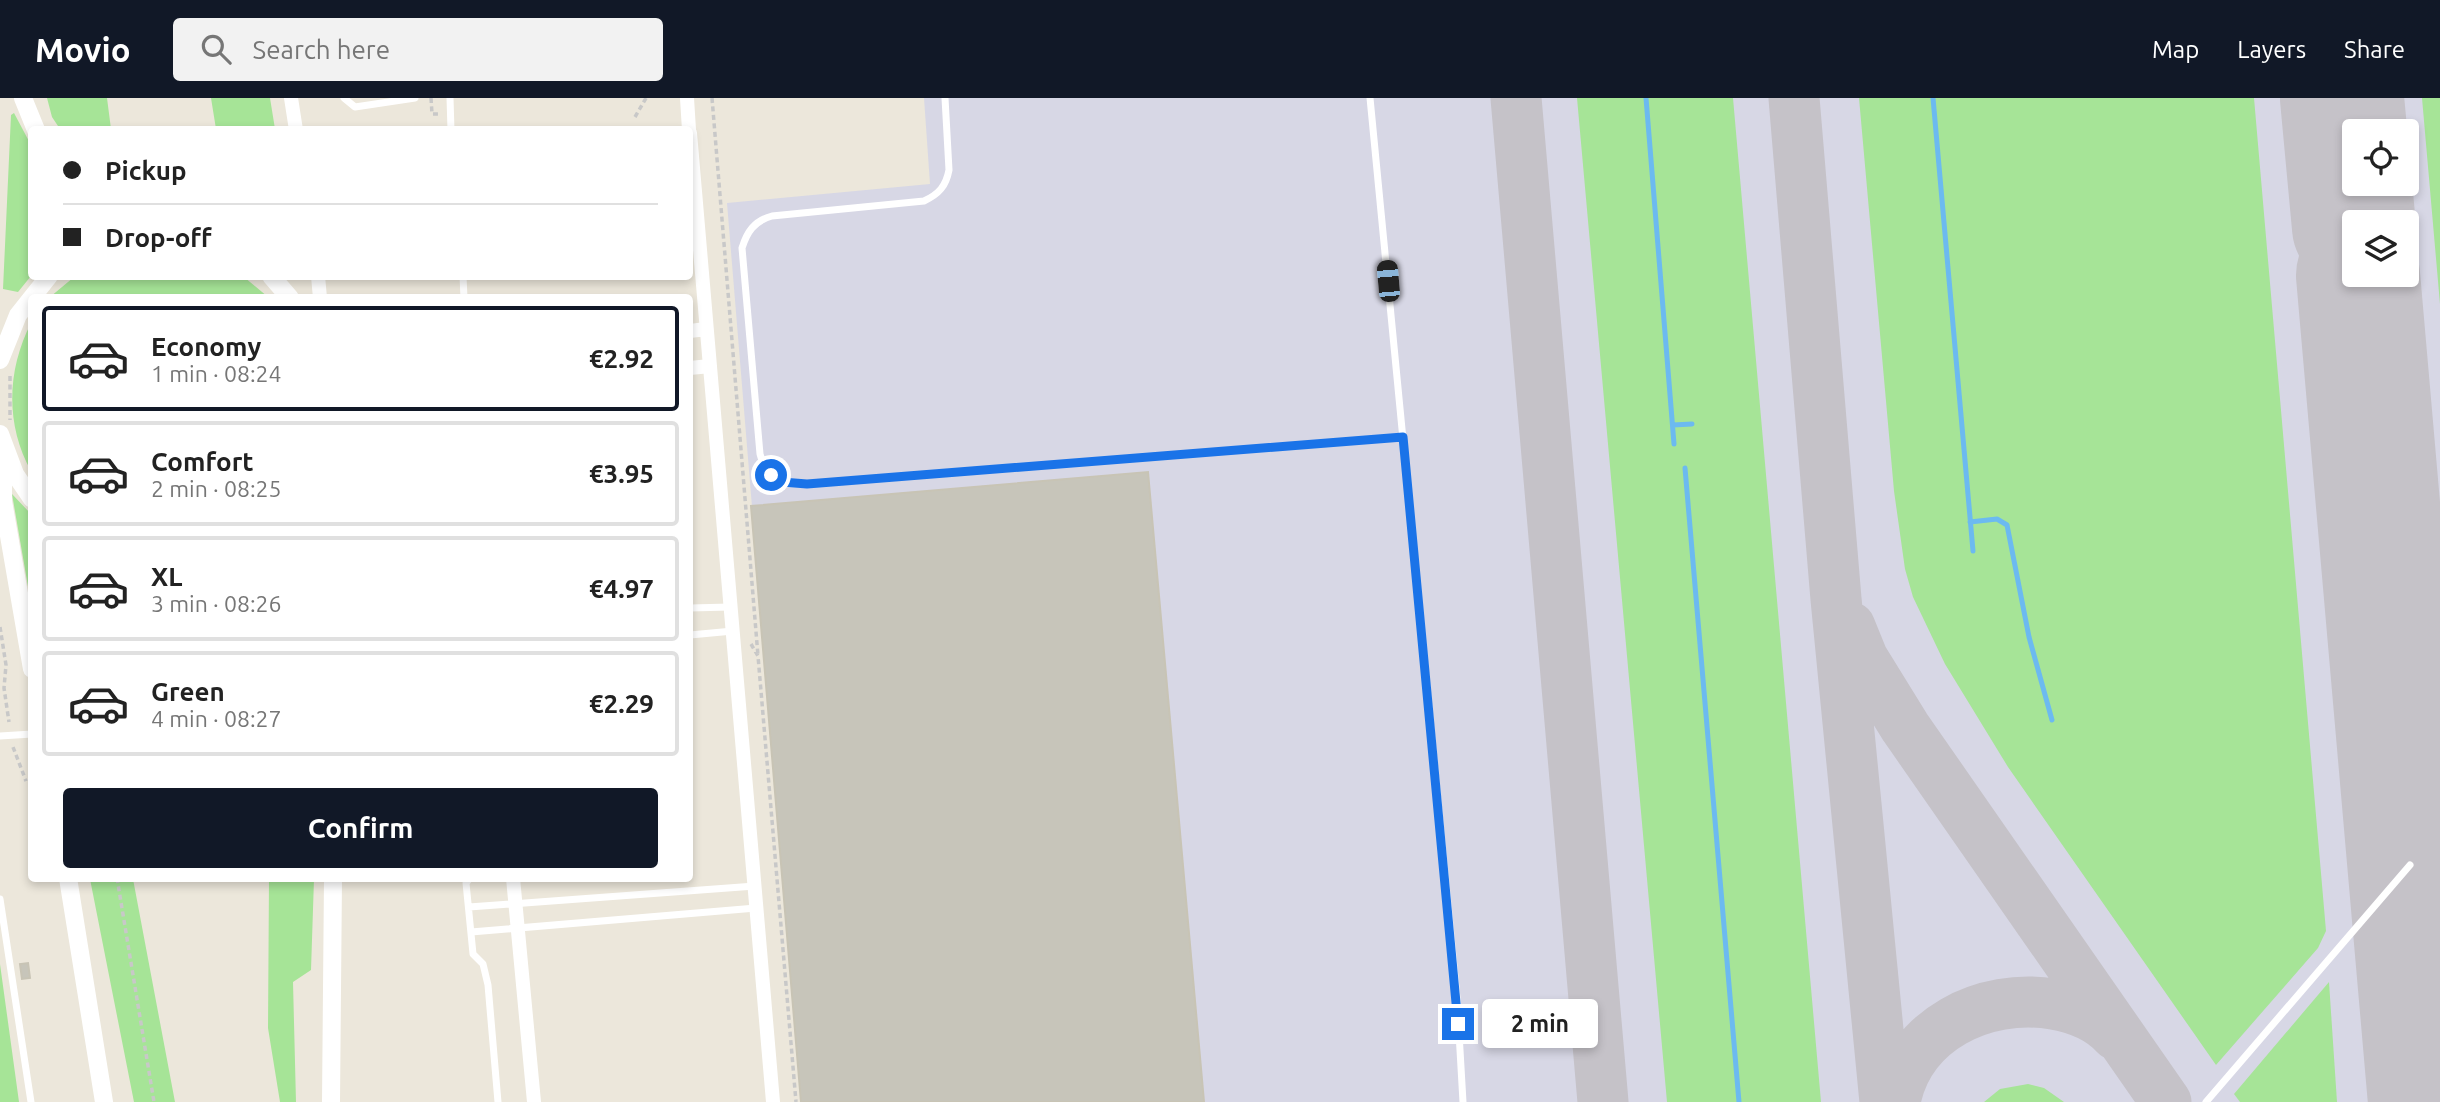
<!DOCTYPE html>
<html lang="en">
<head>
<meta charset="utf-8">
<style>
  body { margin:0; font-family:Ubuntu,sans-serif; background:#f2f2f2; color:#222; height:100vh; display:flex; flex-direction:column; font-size:26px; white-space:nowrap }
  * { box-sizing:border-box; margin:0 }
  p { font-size:23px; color:#767676 }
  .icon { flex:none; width:38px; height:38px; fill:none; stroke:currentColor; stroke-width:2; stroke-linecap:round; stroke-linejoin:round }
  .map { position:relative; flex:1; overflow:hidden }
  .panel { position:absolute; left:28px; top:196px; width:665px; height:588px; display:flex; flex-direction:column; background:#fff; border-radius:7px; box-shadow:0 4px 10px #0003 }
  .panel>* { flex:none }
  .banner { position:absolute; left:28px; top:28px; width:665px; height:154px; border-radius:7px; box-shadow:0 4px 10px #0003; display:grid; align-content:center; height:154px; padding:0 35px; background:#fff }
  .buttons { position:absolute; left:2342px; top:21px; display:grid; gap:14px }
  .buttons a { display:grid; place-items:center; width:77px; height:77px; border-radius:7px; background:#fff; box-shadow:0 4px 10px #0003; font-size:35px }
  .end { position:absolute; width:32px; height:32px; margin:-16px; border:9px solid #1a73e8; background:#fff; box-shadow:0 0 0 4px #fff }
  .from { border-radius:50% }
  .bubble { position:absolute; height:49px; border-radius:7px; background:#fff; box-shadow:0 4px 10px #0003; font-size:23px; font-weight:700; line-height:49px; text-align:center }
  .car { position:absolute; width:21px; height:42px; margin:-21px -10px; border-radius:9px; box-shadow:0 0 5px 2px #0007; background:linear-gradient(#222 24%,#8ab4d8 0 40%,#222 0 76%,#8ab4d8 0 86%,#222 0) }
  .banner b { display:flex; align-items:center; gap:24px; height:66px; font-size:26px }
  .banner b+b { border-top:2px solid #e0e0e0 }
  .banner i { width:18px; height:18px; background:#222 }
  ul { padding:12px 0 0; list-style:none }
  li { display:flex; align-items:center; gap:21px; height:105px; margin:0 14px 10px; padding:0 21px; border:4px solid #e0e0e0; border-radius:7px }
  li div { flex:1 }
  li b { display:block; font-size:26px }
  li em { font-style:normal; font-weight:700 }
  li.on { border-color:#111827 }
  li>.icon { width:63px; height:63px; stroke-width:1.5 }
  .primary-button { display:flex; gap:14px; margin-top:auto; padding:14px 35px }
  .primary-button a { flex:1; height:80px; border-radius:7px; background:#111827; color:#fff; font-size:28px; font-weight:700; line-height:80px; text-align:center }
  header { display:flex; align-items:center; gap:42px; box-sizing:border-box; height:98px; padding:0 35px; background:#111827; color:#fff }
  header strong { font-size:33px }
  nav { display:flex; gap:38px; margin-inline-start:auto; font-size:24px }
  .search { width:490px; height:63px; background:#f2f2f2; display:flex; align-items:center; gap:18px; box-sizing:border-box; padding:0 24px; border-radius:7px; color:#767676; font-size:26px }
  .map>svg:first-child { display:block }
  .airport { fill:#d7d7e5; fill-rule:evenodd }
  .green { fill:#a6e497 }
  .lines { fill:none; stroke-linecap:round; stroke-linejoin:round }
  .stream { stroke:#6cbaf0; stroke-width:5 }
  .taxiway { stroke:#c5c2c8; stroke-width:51 }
  .runway { stroke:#c5c2c8; stroke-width:124 }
  .building { fill:#c7c5ba; stroke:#c8c4b5; stroke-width:2 }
  .path { stroke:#c8c8c8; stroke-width:3.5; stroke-dasharray:5 3.5; stroke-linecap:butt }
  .service { stroke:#fff; stroke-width:7 }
  .minor { stroke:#fff; stroke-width:14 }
  .tertiary { stroke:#fff; stroke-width:18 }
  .route { stroke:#1a73e8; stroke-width:9 }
</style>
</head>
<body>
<header>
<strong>Movio</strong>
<div class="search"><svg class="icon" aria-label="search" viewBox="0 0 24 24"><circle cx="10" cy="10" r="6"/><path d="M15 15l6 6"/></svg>Search here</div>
<nav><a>Map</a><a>Layers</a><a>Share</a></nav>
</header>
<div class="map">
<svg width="2440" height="1004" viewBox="0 0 2440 1004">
  <rect width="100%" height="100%" fill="#ece7db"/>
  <path class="airport" d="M 924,0 L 2440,0 L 2440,1004 L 801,1004 L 727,105 L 930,86 ZM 2354,33 L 2406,33 L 2406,86 L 2354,86 ZM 2354,124 L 2406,124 L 2406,177 L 2354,177 Z"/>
  <path class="green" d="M 47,0 L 107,0 L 111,31 L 60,31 L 52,19 Z
    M 211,0 L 270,0 L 275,31 L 216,31 Z
    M 1577,0 L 1733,0 L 1821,1004 L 1667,1004 Z
    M 1859,0 L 2254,0 L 2326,833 L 2318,850 L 2216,967 L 2008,669 L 1945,566 L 1913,499 L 1905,471 L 1894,393 Z
    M 2422,0 L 2440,0 L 2440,206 Z
    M 14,15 L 31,47 L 31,178 L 18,194 L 3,191 L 11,17 Z
    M 74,179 L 244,179 L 268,199 L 50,199 Z
    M 31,225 L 31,373 C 5,326 7,272 31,225 Z
    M 12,396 L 31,416 L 31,506 Z
    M 90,781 L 133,781 L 175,1004 L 134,1004 Z
    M 269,781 L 314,781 L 311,872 L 293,884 L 296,1004 L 280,1004 L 268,930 Z
    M 0,866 L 19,1004 L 0,1004 Z
    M 2329,884 L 2337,1004 L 2240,1004 L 2234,996 Z
    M 2028,986 L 2044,990 L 2064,1004 L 1984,1004 L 2000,991 Z"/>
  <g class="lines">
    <path class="stream" d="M 1646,0 L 1674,346
      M 1933,0 L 1973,453
      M 1673,327 L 1692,326
      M 1685,370 L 1739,1004
      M 1970,424 L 1997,421 L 2007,427 L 2029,539 L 2052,622"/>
    <path class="taxiway" d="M 1516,0 L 1603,1004
      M 1794,0 L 1836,501 L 1885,1004
      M 1850,529 L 1863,561 L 1905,629 L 2166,1004
      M 1895,1004 C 1909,931 1984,895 2053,906 C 2076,910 2100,919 2116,937"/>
    <path class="runway" d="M 2342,0 L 2354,129
      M 2358,177 L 2430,1004"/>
  </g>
  <path class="building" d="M 1148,374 L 1204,1004 L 801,1004 L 751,408 Z
    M 28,865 L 30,880 L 22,881 L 20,866 Z"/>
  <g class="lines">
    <path class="path" d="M 431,0 L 432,16 L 441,16
      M 712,0 L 758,558
      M 635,19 L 646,0
      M 10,278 L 10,322
      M 0,529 L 6,567 L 4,590 L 9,624
      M 751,546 L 758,558 L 796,1004
      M 13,649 L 26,683
      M 117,780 L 154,1004"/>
    <path class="service" d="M 344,0 L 355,9 L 415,0
      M 450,0 L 451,32
      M 945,0 L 949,72 C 946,88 939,96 924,103 L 772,118 C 754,123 747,134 742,150 L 760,356 C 766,380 784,386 807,386 L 1403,339
      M 1370,0 L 1457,900 L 1463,1004
      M 463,178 L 464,200
      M 690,510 L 730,509
      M 690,537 L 733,533
      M 0,638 L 32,636
      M 470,780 L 466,785 L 473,856 L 483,866 L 488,887 L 498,1004
      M 0,801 L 31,1004
      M 469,809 L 755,788
      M 471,834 L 756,810
      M 2206,1004 L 2410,767"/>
    <path class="minor" d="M 291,0 L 296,32
      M 687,0 L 689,32
      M 690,35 L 773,1004
      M 318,178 L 320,200
      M 690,233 L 706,231
      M 690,270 L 710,268
      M 513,780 L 534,1004"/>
    <path class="tertiary" d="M 23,0 L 36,32
      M 271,178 L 290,200
      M 0,262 L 18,217 L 49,178
      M 0,336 L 15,376 L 32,401
      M 3,349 L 3,403 L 32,571
      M 68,780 L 104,1004
      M 331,1004 L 333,780"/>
  </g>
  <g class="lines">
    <path class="route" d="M 771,377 L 782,384 L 807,386 L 1403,339 L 1458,926"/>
  </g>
</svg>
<div class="buttons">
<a><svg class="icon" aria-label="locate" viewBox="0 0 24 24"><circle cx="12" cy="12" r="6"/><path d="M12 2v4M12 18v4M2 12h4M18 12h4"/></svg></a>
<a><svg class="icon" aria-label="layers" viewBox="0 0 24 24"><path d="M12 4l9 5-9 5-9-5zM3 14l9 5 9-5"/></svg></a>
</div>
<i class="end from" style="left:771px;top:377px"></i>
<i class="end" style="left:1458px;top:926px"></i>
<div class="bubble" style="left:1482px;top:901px;width:116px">2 min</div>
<i class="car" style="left:1388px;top:183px;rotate:355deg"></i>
<div class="banner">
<b><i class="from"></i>Pickup</b>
<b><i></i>Drop-off</b>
</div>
<section class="panel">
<ul>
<li class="on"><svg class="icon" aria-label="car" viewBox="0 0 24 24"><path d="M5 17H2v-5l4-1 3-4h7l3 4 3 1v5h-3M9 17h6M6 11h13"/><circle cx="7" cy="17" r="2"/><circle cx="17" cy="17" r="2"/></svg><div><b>Economy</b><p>1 min · 08:24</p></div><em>€2.92</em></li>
<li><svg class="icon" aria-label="car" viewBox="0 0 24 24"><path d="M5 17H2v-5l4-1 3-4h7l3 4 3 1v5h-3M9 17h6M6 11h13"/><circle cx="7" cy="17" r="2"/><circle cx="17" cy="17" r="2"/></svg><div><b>Comfort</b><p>2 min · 08:25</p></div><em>€3.95</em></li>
<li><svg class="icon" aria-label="car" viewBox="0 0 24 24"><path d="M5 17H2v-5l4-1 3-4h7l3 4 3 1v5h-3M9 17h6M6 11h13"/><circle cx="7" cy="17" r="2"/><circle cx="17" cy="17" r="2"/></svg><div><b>XL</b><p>3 min · 08:26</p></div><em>€4.97</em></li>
<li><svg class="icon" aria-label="car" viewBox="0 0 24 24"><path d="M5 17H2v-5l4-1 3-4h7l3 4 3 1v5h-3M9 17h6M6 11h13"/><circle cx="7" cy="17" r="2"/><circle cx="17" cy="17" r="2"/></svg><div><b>Green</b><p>4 min · 08:27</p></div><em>€2.29</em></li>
</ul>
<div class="primary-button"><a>Confirm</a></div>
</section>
</div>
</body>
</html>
